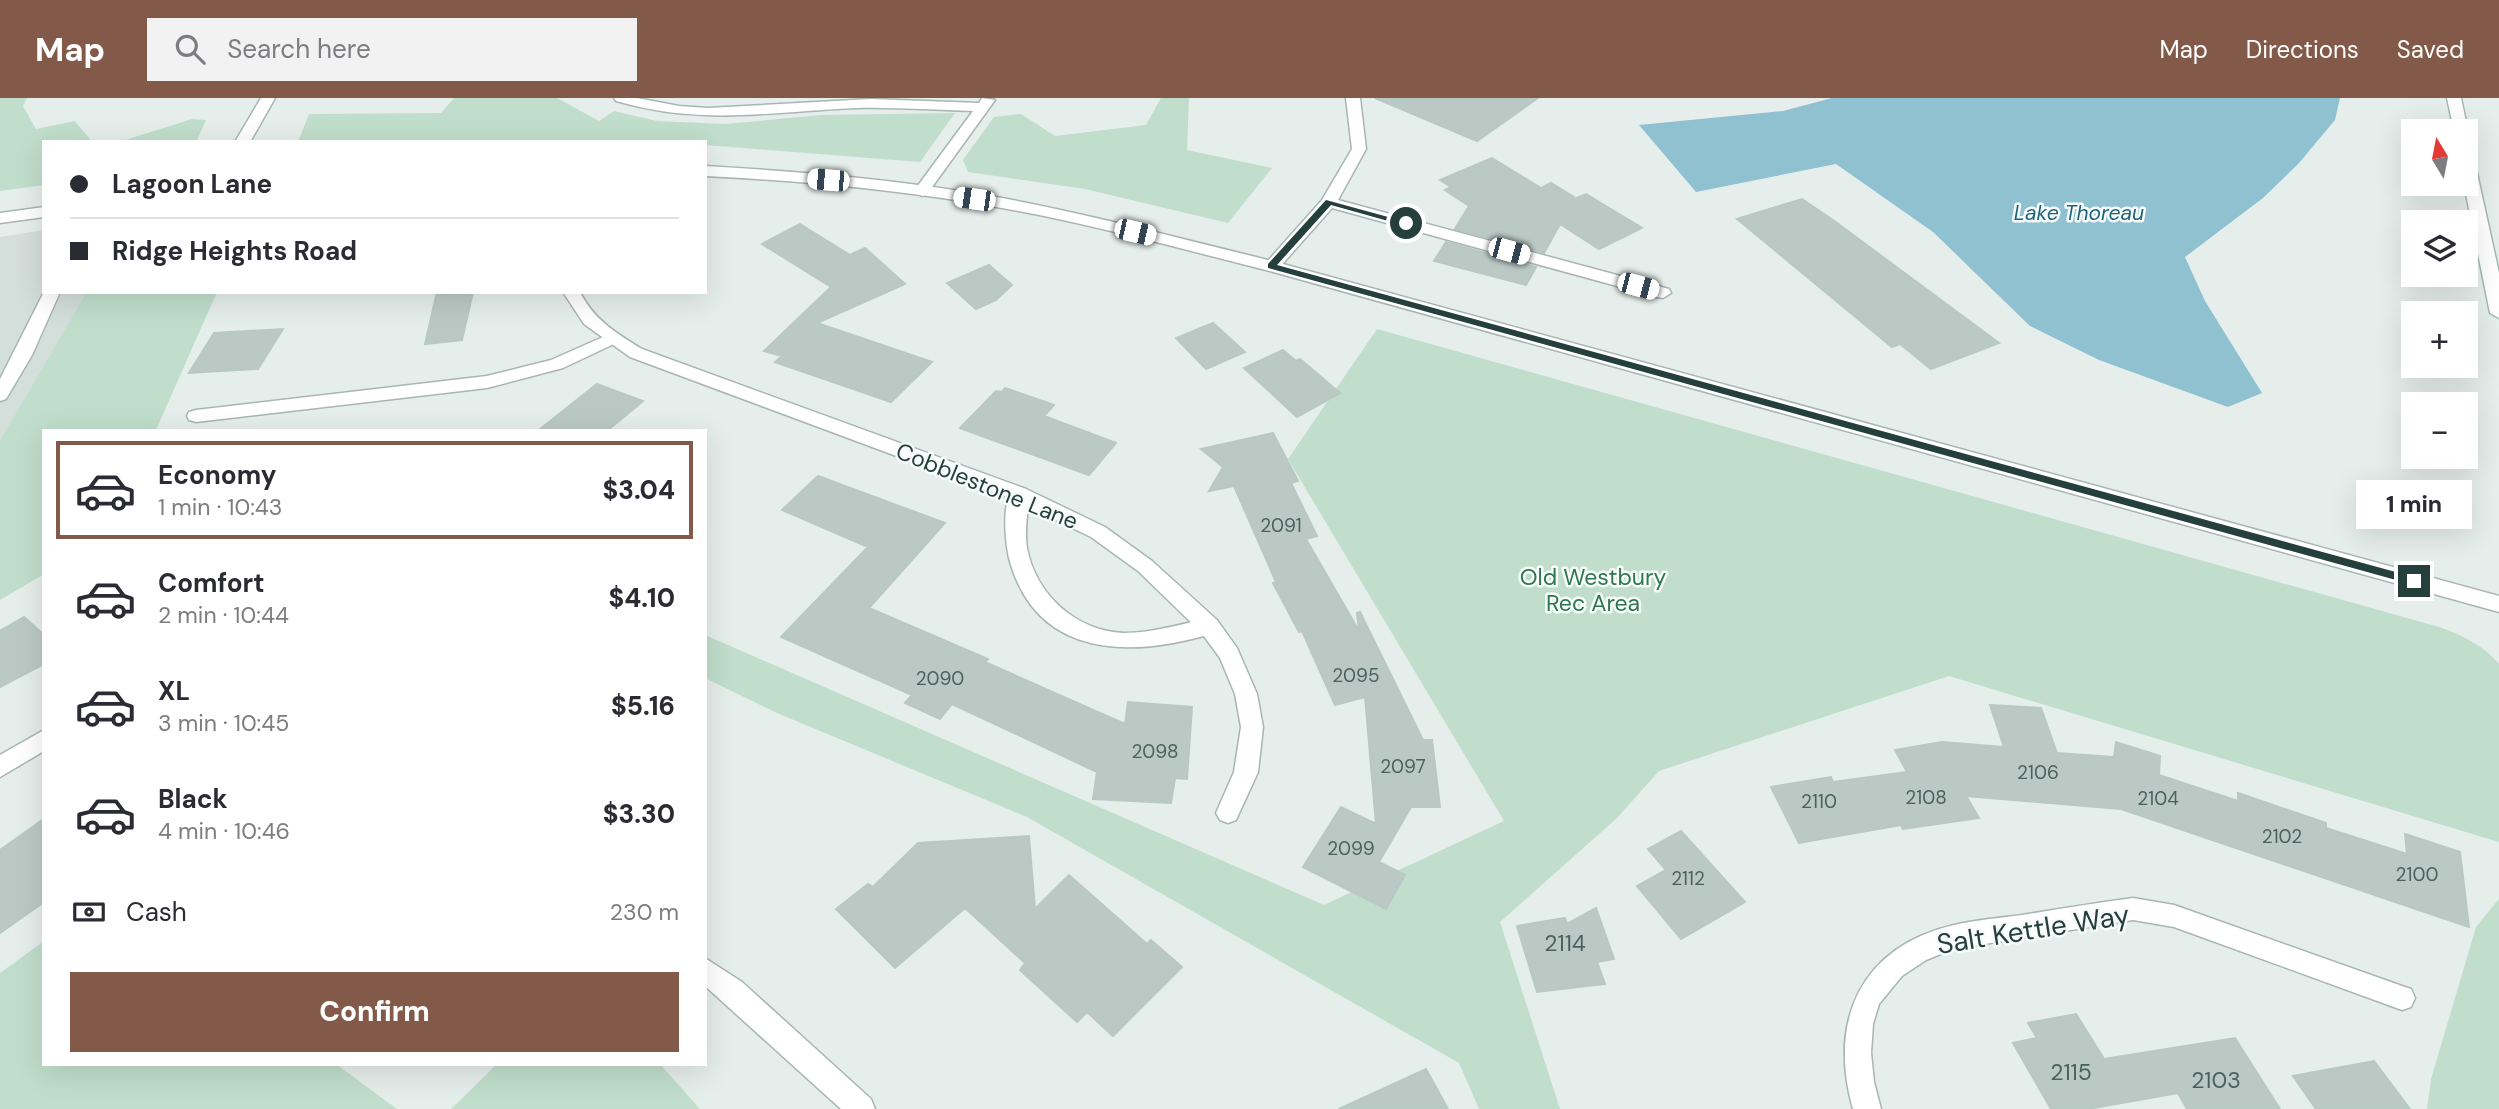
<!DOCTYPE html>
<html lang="en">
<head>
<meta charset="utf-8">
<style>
  body { margin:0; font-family:"DM Sans",sans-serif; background:#f2f2f3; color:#2b2b33; height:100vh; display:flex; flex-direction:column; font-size:26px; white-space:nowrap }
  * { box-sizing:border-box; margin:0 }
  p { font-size:23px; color:#7c7c81 }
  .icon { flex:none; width:38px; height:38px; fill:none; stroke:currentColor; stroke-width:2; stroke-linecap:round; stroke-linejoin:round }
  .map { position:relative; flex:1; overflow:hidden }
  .drawer { position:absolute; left:42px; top:331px; width:665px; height:637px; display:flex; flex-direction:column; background:#fff; border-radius:0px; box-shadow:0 7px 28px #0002 }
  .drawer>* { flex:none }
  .hud { position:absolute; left:42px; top:42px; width:665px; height:154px; border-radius:0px; box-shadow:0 7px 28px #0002; display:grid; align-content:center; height:154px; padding:0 28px; background:#fff }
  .needle { width:46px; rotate:350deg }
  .controls { position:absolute; left:2401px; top:21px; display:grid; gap:14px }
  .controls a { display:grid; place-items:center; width:77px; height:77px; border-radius:0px; background:#fff; box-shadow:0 7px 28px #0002; font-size:35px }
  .end { position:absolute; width:32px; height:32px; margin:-16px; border:9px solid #25403c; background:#fff; box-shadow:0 0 0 4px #fff }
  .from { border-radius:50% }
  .bubble { position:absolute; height:49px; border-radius:0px; background:#fff; box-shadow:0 7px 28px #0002; font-size:23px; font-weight:800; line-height:49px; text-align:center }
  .car { position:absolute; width:21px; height:42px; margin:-21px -10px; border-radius:9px; box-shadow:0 0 5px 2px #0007; background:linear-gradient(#fff 24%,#345 0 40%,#fff 0 76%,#345 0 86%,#fff 0) }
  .hud b { display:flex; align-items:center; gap:24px; height:66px; font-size:26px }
  .hud b+b { border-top:2px solid #e1e1e2 }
  .hud i { width:18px; height:18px; background:#2b2b33 }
  ul { padding:12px 0 0; list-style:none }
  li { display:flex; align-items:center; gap:21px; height:98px; margin:0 14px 10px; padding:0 14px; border:4px solid transparent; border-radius:0px }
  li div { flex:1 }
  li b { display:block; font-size:26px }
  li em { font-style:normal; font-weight:800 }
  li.active { border-color:#835a49 }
  li>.icon { width:63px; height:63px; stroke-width:1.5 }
  .pay { display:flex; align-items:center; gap:18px; height:77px; padding:0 28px; font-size:26px }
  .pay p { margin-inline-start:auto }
  .action { display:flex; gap:14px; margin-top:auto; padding:14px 28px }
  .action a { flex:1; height:80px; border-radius:0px; background:#835a49; color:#fff; font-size:28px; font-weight:800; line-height:80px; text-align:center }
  header { display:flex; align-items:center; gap:42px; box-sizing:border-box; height:98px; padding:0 35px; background:#835a49; color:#fff }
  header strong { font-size:33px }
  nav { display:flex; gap:38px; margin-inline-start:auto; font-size:24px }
  .search { width:490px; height:63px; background:#f2f2f3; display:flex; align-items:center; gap:18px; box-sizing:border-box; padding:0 24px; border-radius:0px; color:#7c7c81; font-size:26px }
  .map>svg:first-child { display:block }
  .built { fill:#d4dedb }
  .green { fill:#c0decb }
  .water { fill:#90c1d1 }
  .building { fill:#bbc9c5; stroke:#b8c8c3; stroke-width:2 }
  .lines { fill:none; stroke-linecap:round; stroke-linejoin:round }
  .service-casing { stroke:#a8b6b3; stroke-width:3 }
  .minor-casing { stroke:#a8b6b3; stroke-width:3 }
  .tertiary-casing { stroke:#a8b6b3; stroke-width:3 }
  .secondary-casing { stroke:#a4bab4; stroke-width:3 }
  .service { fill:#fff; fill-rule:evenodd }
  .minor { fill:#fff; fill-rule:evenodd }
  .tertiary { fill:#fff; fill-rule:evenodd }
  .secondary { fill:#fff; fill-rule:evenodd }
  .route { fill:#25403c }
  .labels { text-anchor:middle; stroke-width:5; stroke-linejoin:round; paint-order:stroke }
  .number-label { font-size:19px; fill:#4a625e }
  .far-water-label { font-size:21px; font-style:italic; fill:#1f637c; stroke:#f7fbf9 }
  .street-label { font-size:23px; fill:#25403c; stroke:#f7fbf9 }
  .park-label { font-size:23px; fill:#2f7752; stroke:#f7fbf9 }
  .near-number-label { font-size:23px; fill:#4a625e }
  .near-street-label { font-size:28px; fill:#25403c; stroke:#f7fbf9 }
</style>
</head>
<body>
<header>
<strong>Map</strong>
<div class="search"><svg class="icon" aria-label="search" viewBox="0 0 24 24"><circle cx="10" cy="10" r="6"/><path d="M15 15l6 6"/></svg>Search here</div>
<nav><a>Map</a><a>Directions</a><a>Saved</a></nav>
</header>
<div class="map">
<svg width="2499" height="1011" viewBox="0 0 2499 1011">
  <rect width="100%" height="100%" fill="#e6eeeb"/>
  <path class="built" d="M 44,132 L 44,194 L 200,194 L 44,332 L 0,481 L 0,139 Z"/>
  <path class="green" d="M 0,0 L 27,0 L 23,8 L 36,31 L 75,23 L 92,44 L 44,44 L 44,87 L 0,93 Z
    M 454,0 L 557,0 L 599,23 L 614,13 L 657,23 L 726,26 L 821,17 L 955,15 L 920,64 L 705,47 L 705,44 L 298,44 L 309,16 L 441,15 Z
    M 1161,0 L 1189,0 L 1187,52 L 1272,70 L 1228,125 L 1085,91 L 968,74 L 963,62 L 994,19 L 1021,16 L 1055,38 L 1146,27 Z
    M 192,21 L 206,22 L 196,44 L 119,44 Z
    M 87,194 L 217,194 L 156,332 L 44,332 L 44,476 L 0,502 L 0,343 Z
    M 1377,231 L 2439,529 C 2462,537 2483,547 2499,566 L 2499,744 L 1949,578 L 1659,673 L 1617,720 L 1500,824 L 1560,1011 L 1479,1011 L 1459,965 L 1027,719 L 777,615 L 705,580 L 705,537 L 1324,807 L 1504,723 L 1288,361 Z
    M 2499,801 L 2499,1011 L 2427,1011 L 2431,981 L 2476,829 Z
    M 44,843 L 44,966 L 336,966 L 397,1011 L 0,1011 L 0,875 Z
    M 497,966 L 660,966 L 700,1011 L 451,1011 Z"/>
  <path class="water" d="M 1832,0 L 2340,0 L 2335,22 L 2299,65 L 2263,100 L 2185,159 L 2205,203 L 2262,295 L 2228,309 L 2099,262 L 2030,228 L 1933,134 L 1836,66 L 1696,94 L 1639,27 L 1783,13 Z"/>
  <path class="building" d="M 1375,0 L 1538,0 L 1477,43 Z
    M 1492,60 L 1541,90 L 1551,85 L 1574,99 L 1572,102 L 1586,96 L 1642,130 L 1599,151 L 1560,126 L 1544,155 L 1455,131 L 1469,108 L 1445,92 L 1451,89 L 1440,82 Z
    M 1802,101 L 1833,122 L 1999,245 L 1931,271 L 1900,246 L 1892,249 L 1737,121 Z
    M 800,126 L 850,157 L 865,150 L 905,186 L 817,225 L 932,264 L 891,304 L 775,264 L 782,258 L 764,253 L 831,189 L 762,146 Z
    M 1446,144 L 1536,169 L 1526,187 L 1434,163 Z
    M 989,167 L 1012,187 L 996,202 L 976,211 L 947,185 Z
    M 437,194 L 473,194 L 462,242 L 425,246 Z
    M 1213,225 L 1245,254 L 1206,271 L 1176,240 Z
    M 283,231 L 258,271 L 189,275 L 214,235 Z
    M 1283,252 L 1296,263 L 1300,261 L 1340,295 L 1297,319 L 1244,270 Z
    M 597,286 L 643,303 L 608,332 L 539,332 Z
    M 1005,290 L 1054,307 L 1044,318 L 1116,345 L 1089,377 L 960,330 L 996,293 L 1002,294 Z
    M 1273,335 L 1298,383 L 1291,385 L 1317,438 L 1306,441 L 1359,533 L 1357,515 L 1360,514 L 1423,642 L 1432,642 L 1440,709 L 1411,709 L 1379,764 L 1405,777 L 1386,811 L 1303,769 L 1341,709 L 1376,726 L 1365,599 L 1335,607 L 1302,533 L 1299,534 L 1273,485 L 1276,484 L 1234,388 L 1209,393 L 1223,369 L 1201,351 Z
    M 818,378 L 945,425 L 869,510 L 988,561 L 985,564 L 1125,626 L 1128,604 L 1192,609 L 1187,681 L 1175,680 L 1171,705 L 1093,701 L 1097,674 L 952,606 L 940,621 L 905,605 L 912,597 L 781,539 L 868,449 L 782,412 Z
    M 24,519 L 44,537 L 44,566 L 0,589 L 0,533 Z
    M 1990,607 L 2041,610 L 2057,655 L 2114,659 L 2116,644 L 2160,658 L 2159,677 L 2238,703 L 2238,695 L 2326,725 L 2326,730 L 2407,756 L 2405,736 L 2460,754 L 2469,829 L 2121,711 L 1966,698 L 1979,720 L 1903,731 L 1901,727 L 1799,745 L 1771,689 L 1831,679 L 1833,684 L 1907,674 L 1895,652 L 1942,644 L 2004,649 Z
    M 44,721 L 44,804 L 0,835 L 0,752 Z
    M 1681,733 L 1745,804 L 1681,841 L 1637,788 L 1666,772 L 1648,751 Z
    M 1029,738 L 1035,811 L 1069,777 L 1147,846 L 1151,842 L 1182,869 L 1113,938 L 1087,914 L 1077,924 L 1020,872 L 1025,865 L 965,810 L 895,870 L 836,811 L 868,786 L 873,789 L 918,745 Z
    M 1596,810 L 1614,861 L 1597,864 L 1605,886 L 1537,894 L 1517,828 L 1565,820 L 1567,826 Z
    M 2076,916 L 2104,961 L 2235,940 L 2280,1011 L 2187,1011 L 2178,995 L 2088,1011 L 2051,1011 L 2013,945 L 2037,940 L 2028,925 Z
    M 2374,963 L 2410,1011 L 2316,1011 L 2293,978 Z
    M 1426,971 L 1448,1011 L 1339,1011 Z"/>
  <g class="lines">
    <defs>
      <path id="service" d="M 612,235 L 618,236 L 621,240 L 618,244 L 563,270 L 487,290 L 196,324 L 189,322 L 187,318 L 189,314 L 196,312 L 487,278 L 551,262 Z
        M 1019,389 L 1026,391 L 1029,396 C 1028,414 1024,432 1027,450 C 1036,497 1076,533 1124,535 C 1153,535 1181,526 1209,520 L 1217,522 L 1220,528 L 1217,534 C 1134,560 1036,563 1009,460 C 1005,441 1002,408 1012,391 Z"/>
      <path id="minor" d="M 261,0 L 275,0 L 250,44 L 235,44 Z
        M 614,0 L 637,0 L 679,8 L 708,10 L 871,1 L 979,5 L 982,0 L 995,2 L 927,96 L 922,98 L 914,93 L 973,13 C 934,12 894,9 855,10 C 767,14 703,28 616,3 Z
        M 1346,0 L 1360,0 L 1366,51 L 1338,102 L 1669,191 L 1671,195 L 1663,200 L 1657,199 L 1332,110 L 1278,171 L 1266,171 L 1264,168 L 1266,165 L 1322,102 L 1352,51 Z
        M 44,194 L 60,194 L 32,257 L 6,301 L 0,303 L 0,281 Z
        M 563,194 L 580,194 C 593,221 617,236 642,251 L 1026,391 L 1105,429 L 1152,463 L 1217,522 L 1237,550 L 1257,596 L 1263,629 L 1258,674 L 1236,722 L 1228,725 L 1220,722 L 1216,715 L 1234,674 L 1241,629 L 1235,596 L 1220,560 L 1201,534 L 1138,473 L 1091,439 L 1012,401 L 630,259 L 584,226 Z
        M 44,632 L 44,653 L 0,679 L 0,657 Z
        M 2133,800 L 2174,807 L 2402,888 L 2411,891 L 2415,900 L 2411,909 L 2402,912 L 2174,829 L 2133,822 L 1953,851 L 1926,862 L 1902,878 L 1879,906 L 1873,926 L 1871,955 L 1874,984 L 1881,1011 L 1853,1011 C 1828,923 1860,849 1954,827 C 1976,822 1999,820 2022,817 C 2059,811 2096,805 2133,800 Z
        M 705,860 L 742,884 L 871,1001 L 875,1011 L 841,1011 L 705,888 Z"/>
      <path id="tertiary" d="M 705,68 C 805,74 904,82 1002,100 C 1093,117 1182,141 1272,163 L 2499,498 L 2499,514 L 1266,172 C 1178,150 1091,126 1002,110 C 904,92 805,83 705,78 Z
        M 44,109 L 44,119 L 0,125 L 0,115 Z"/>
      <path id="secondary" d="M 2447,0 L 2461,0 L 2468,33 L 2466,36 L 2466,33 L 2454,33 Z
        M 2466,53 L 2473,57 L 2499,175 L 2499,220 L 2490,215 L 2464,86 Z"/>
    </defs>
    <use href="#service" class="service-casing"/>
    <use href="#minor" class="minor-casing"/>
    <use href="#tertiary" class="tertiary-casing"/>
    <use href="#secondary" class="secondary-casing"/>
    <use href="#service" class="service"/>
    <use href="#minor" class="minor"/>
    <use href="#tertiary" class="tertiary"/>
    <use href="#secondary" class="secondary"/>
  </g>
  <path class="route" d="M 1326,102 L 1410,125 L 1406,128 L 1331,107 L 1277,167 L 2414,479 L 2420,483 L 2414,487 L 1268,170 L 1268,166 Z"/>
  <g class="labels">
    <g class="number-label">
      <text x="1281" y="434">2091</text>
      <text x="1356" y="584">2095</text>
      <text x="940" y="587">2090</text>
      <text x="1155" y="660">2098</text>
      <text x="1403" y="675">2097</text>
      <text x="2038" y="681">2106</text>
      <text x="1926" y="706">2108</text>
      <text x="2158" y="707">2104</text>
      <text x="1819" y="710">2110</text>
      <text x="2282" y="745">2102</text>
      <text x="1351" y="757">2099</text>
      <text x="2417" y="783">2100</text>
      <text x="1688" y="787">2112</text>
    </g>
    <g class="far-water-label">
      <text x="2079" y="122">Lake Thoreau</text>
    </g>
    <g class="street-label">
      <text transform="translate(987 388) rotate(22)" y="8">Cobblestone Lane</text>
    </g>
    <g class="park-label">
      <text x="1593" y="487">Old Westbury<tspan x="1593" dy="26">Rec Area</tspan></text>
    </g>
    <g class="near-number-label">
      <text x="1565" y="853">2114</text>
      <text x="2071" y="982">2115</text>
      <text x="2216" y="990">2103</text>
    </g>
    <g class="near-street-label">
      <text transform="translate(2033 831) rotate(-9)" y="10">Salt Kettle Way</text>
    </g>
  </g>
</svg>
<div class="controls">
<a><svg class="needle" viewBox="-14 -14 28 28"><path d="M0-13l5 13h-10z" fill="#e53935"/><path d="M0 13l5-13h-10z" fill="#7c7c81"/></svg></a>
<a><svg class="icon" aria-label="layers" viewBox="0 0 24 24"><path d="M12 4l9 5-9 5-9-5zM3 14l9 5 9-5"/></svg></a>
<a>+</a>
<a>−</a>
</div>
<i class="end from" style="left:1406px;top:125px"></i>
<i class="end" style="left:2414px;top:483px"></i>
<div class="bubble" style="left:2356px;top:382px;width:116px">1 min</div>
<i class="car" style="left:828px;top:82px;rotate:275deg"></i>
<i class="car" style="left:974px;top:101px;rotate:278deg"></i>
<i class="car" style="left:1135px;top:134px;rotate:103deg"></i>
<i class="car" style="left:1509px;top:153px;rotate:105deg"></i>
<i class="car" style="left:1638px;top:188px;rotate:105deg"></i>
<div class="hud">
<b><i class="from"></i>Lagoon Lane</b>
<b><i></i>Ridge Heights Road</b>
</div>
<section class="drawer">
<ul>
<li class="active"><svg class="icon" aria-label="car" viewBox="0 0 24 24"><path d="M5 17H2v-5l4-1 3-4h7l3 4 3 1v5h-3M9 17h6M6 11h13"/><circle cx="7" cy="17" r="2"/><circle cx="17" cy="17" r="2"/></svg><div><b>Economy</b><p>1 min · 10:43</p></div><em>$3.04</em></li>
<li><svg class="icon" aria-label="car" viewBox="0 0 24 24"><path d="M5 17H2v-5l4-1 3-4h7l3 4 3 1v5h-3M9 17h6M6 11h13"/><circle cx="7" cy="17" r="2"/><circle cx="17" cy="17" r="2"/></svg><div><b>Comfort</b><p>2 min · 10:44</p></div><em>$4.10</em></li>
<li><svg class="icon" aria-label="car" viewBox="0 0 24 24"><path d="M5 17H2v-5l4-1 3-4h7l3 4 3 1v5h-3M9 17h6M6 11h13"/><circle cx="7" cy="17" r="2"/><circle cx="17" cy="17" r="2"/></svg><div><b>XL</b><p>3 min · 10:45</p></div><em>$5.16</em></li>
<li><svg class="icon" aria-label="car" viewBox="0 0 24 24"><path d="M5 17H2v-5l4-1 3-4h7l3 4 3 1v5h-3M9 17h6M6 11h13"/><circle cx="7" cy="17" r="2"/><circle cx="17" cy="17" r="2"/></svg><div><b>Black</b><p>4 min · 10:46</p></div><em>$3.30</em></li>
</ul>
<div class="pay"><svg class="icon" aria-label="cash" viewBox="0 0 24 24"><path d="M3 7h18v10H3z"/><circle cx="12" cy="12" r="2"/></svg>Cash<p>230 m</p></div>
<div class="action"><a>Confirm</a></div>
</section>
</div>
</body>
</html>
